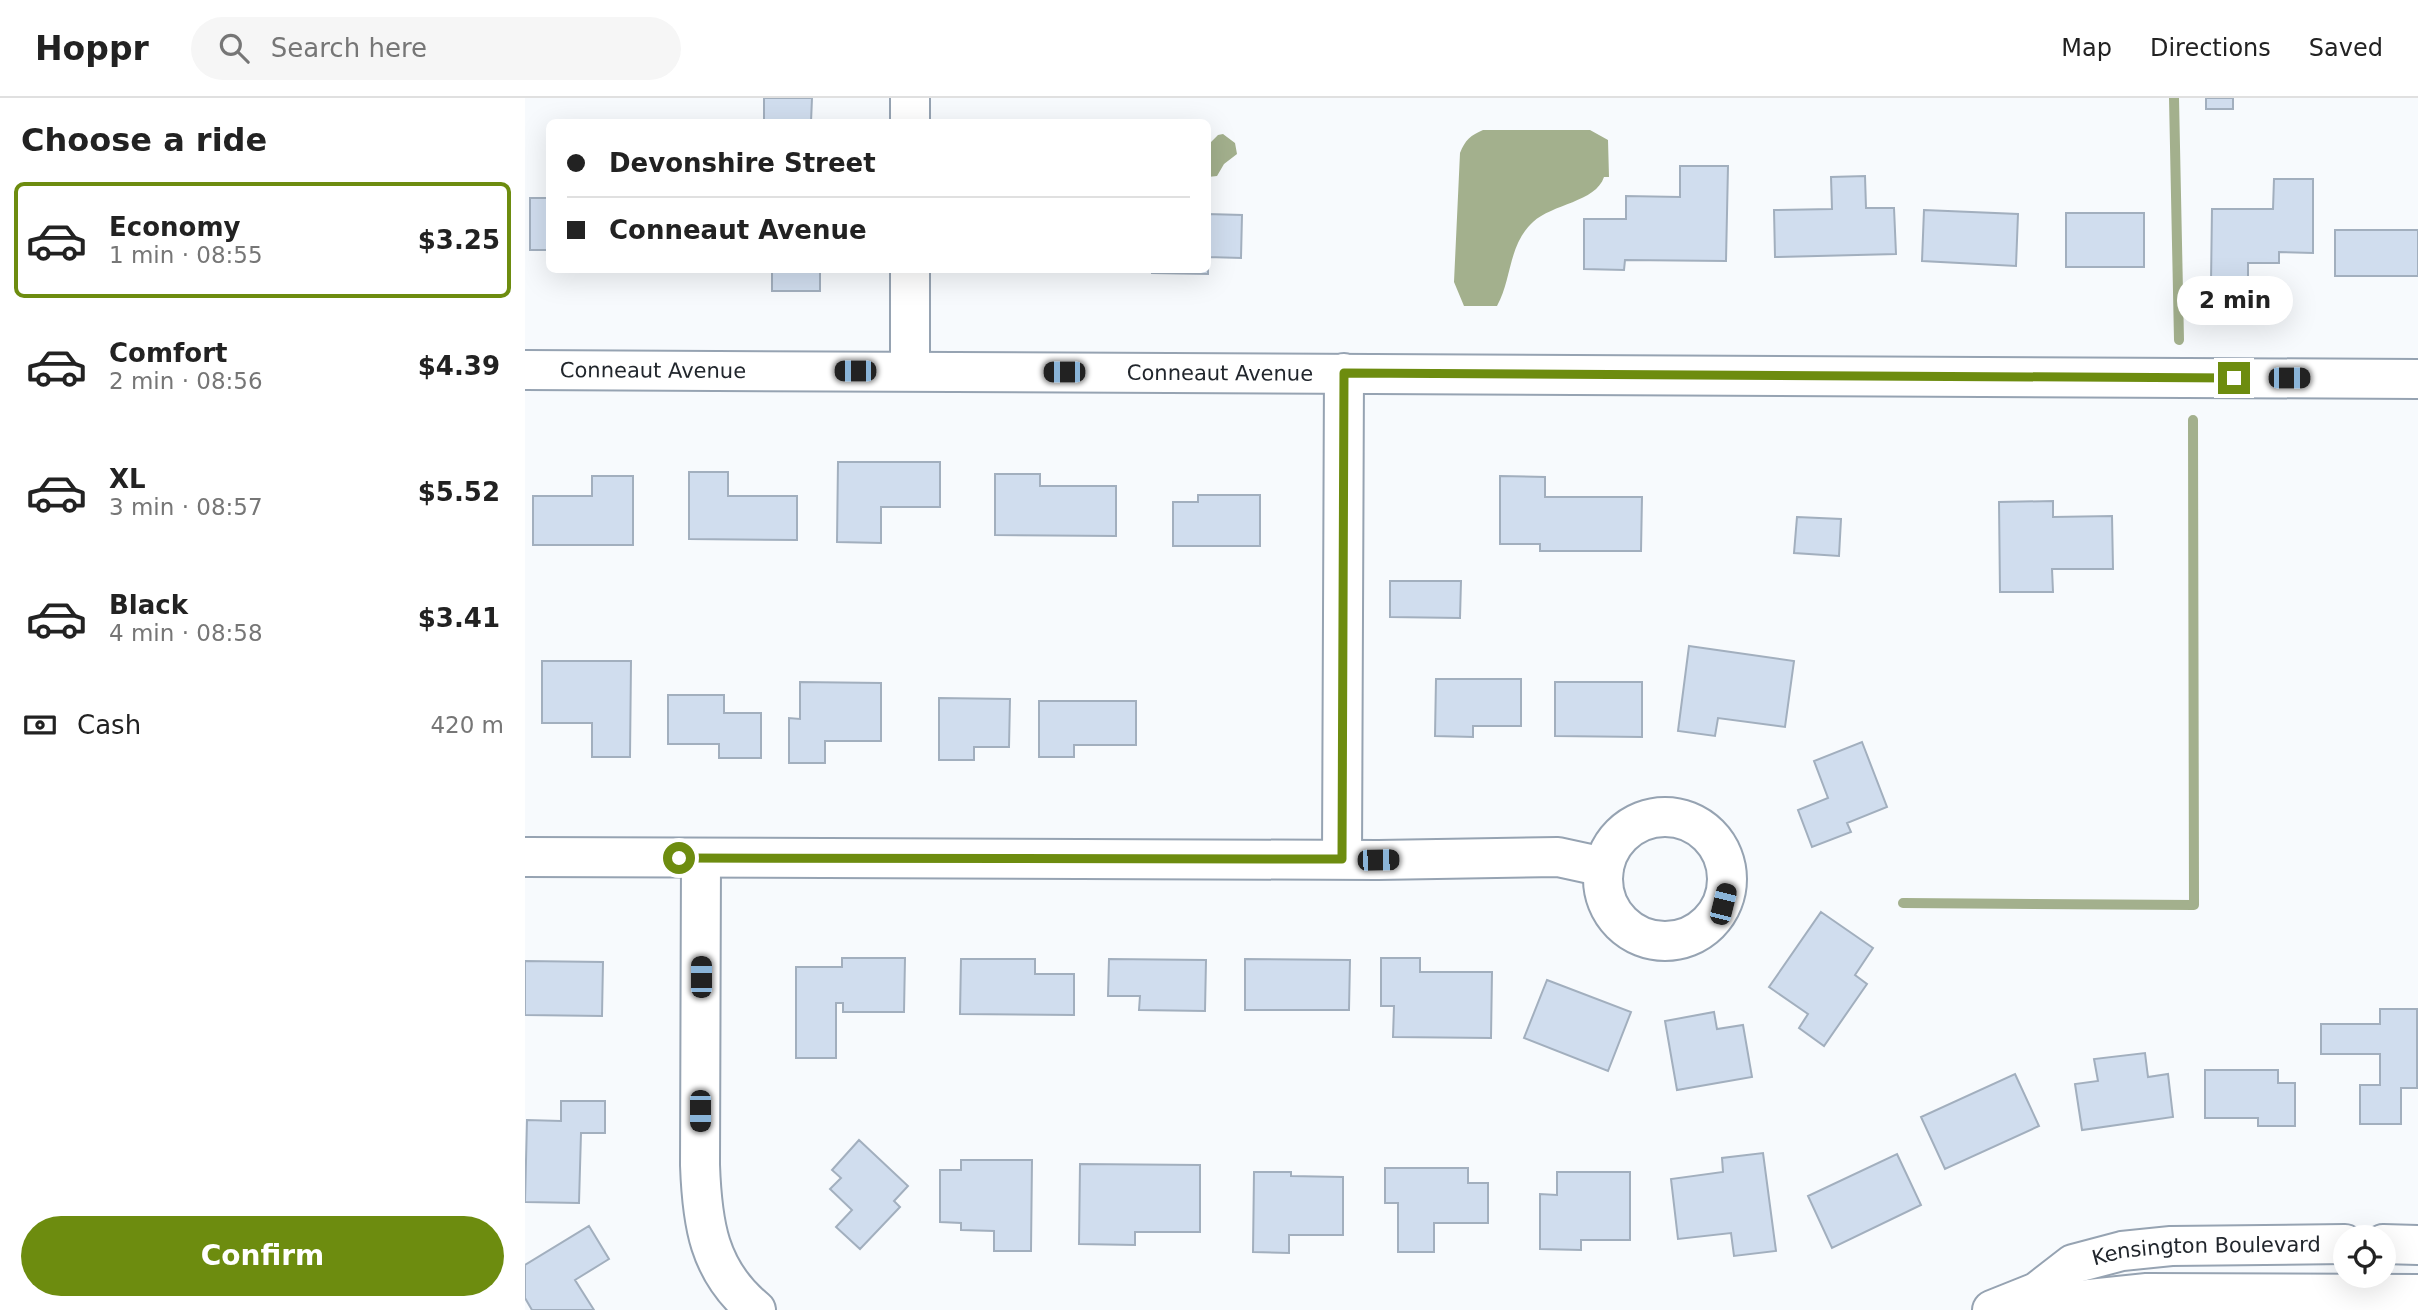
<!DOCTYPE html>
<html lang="en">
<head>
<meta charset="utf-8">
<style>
  body { margin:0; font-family:"DejaVu Sans",sans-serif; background:#f6f6f6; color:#222; height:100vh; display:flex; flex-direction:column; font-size:26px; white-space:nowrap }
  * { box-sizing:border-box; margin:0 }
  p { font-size:23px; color:#767676 }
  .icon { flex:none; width:38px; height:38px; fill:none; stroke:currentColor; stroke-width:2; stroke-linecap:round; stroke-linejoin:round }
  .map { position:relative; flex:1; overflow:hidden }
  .panel { display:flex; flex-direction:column; background:#fff; width:525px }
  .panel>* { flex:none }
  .top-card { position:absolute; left:21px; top:21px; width:665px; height:154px; border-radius:10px; box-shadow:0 7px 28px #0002; display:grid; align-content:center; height:154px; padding:0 21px; background:#fff }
  .controls { position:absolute; left:1808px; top:1127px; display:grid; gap:14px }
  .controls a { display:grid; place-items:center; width:63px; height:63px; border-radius:50%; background:#fff; box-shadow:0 7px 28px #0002; font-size:35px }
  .end { position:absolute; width:32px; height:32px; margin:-16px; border:9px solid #6d8c0f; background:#fff; box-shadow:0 0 0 4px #fff }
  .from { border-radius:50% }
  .bubble { position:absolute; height:49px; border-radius:24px; background:#fff; box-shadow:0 7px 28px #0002; font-size:23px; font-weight:600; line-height:49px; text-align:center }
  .car { position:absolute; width:21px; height:42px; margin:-21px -10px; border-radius:9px; box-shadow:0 0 5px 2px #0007; background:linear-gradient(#222 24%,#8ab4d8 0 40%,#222 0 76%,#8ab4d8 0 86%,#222 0) }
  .top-card b { display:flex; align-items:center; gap:24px; height:66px; font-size:26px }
  .top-card b+b { border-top:2px solid #e0e0e0 }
  .top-card i { width:18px; height:18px; background:#222 }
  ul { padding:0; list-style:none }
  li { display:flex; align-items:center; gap:21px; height:116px; margin:0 14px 10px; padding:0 7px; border:4px solid transparent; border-radius:10px }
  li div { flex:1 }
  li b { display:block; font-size:26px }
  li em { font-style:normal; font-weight:600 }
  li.selected { border-color:#6d8c0f }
  li>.icon { width:63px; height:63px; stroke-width:1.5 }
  h2 { padding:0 21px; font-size:32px; line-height:84px }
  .pay { display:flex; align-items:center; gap:18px; height:77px; padding:0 21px; font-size:26px }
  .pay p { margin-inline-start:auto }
  .button { display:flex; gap:14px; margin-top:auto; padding:14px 21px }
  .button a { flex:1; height:80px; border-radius:42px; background:#6d8c0f; color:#fff; font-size:28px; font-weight:600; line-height:80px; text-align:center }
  header { display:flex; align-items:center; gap:42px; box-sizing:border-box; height:98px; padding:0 35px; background:#fff; border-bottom:2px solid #e0e0e0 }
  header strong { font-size:33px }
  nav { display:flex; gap:38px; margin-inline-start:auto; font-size:24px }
  .search { width:490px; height:63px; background:#f6f6f6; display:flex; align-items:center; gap:18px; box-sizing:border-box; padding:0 24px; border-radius:38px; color:#767676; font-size:26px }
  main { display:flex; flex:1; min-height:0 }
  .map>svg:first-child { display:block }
  .water { fill:#a3b08d }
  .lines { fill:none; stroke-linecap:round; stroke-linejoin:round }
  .stream { stroke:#a3b08d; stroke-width:10 }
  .building { fill:#d0ddee; stroke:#a2afbe; stroke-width:2 }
  .minor-casing { stroke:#96a3b2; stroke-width:42 }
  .minor { stroke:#fff; stroke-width:38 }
  .route { stroke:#6d8c0f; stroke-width:9 }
  .labels { text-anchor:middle; stroke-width:6; stroke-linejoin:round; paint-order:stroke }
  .street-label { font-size:21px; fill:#21262c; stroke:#f7fafd }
</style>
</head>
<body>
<header>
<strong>Hoppr</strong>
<div class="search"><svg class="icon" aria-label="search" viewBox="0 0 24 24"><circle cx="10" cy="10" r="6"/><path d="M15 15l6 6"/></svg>Search here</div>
<nav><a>Map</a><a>Directions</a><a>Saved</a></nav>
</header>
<main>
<section class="panel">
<h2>Choose a ride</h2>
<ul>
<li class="selected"><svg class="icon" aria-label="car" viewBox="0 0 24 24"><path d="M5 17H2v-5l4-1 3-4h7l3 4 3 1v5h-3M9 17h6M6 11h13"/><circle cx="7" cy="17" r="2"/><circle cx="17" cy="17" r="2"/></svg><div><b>Economy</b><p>1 min · 08:55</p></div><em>$3.25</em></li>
<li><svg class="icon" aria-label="car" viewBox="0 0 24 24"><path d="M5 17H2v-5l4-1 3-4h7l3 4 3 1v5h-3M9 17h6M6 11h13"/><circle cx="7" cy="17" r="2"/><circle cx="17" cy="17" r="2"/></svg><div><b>Comfort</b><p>2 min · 08:56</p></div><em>$4.39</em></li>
<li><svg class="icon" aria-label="car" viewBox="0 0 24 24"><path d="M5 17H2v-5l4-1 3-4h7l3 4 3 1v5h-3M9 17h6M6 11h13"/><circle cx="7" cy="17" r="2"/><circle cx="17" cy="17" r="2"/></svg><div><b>XL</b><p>3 min · 08:57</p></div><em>$5.52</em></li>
<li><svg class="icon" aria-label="car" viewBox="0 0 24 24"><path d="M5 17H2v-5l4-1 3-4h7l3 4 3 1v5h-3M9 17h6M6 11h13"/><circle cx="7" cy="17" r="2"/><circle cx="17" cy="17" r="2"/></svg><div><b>Black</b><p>4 min · 08:58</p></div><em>$3.41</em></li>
</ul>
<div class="pay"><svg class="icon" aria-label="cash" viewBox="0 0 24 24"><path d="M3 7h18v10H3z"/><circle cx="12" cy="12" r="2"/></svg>Cash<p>420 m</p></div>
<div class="button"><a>Confirm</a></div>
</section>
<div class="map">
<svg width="1893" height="1212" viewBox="0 0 1893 1212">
  <rect width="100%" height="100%" fill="#f7fafd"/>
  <path class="water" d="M 958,32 L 1065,32 L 1083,42 L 1084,79 L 1079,79 C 1071,104 1027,106 1008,124 C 983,147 987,181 972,208 L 939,208 L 929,184 L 935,55 C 940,42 946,37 958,32 Z
    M 698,36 L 710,45 L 712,56 L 699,66 L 692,78 L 683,79 L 683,47 L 693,37 Z"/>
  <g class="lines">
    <path class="stream" d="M 1649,0 L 1654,242
      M 1378,805 L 1669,807 L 1668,322"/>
  </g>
  <path class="building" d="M 239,0 L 287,0 L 286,24 L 239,24 Z
    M 1681,0 L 1708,0 L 1708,11 L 1681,11 Z
    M 1155,68 L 1203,68 L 1201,163 L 1100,162 L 1099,172 L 1059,171 L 1059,121 L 1101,121 L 1101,98 L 1155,99 Z
    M 1340,78 L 1341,110 L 1369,110 L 1371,156 L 1250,159 L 1249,112 L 1307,111 L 1306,79 Z
    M 1749,81 L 1788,81 L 1788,155 L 1754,154 L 1754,165 L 1723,165 L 1723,185 L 1686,185 L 1687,111 L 1748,111 Z
    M 5,100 L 24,100 L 24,152 L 5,152 Z
    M 1399,112 L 1493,116 L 1491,168 L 1397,163 Z
    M 1541,115 L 1619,115 L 1619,169 L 1541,169 Z
    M 682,116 L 717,117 L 716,160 L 683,159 L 683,176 L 627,175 L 627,172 L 682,172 Z
    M 1810,132 L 1893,132 L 1893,178 L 1810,178 Z
    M 247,172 L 295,172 L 295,193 L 247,193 Z
    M 313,364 L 415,364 L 415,409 L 356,409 L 356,445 L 312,444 Z
    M 164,374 L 203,374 L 203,398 L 272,398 L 272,442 L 164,441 Z
    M 470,376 L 515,376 L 515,388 L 591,388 L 591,438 L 470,437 Z
    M 67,378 L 108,378 L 108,447 L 8,447 L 8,398 L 67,398 Z
    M 975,378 L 1020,379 L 1020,399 L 1117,399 L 1116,453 L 1015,453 L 1015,446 L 975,446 Z
    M 673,397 L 735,397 L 735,448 L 648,448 L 648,404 L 673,404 Z
    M 1528,403 L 1528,419 L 1587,418 L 1588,471 L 1527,471 L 1528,494 L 1475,494 L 1474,404 Z
    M 1272,419 L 1316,421 L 1314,458 L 1269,455 Z
    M 865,483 L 936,483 L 935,520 L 865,519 Z
    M 1164,548 L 1269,563 L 1260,629 L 1193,620 L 1190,638 L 1153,633 Z
    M 17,563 L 106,563 L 105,659 L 67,659 L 67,625 L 17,625 Z
    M 911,581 L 996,581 L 996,628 L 948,628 L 948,639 L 910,638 Z
    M 275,584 L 356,585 L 356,643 L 300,643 L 300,665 L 264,665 L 264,620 L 275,621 Z
    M 1030,584 L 1117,584 L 1117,639 L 1030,638 Z
    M 143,597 L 199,597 L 199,615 L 236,615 L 236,660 L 194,660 L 194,646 L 143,646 Z
    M 414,600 L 485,601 L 484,649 L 449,649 L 449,662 L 414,662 Z
    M 514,603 L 611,603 L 611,647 L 549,647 L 549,659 L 514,659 Z
    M 1337,644 L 1362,709 L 1322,725 L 1326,734 L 1287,749 L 1273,712 L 1303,700 L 1289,663 Z
    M 1296,814 L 1348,850 L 1330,877 L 1342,886 L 1299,948 L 1274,930 L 1283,916 L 1244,889 Z
    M 317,860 L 380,860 L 379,914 L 318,914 L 318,905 L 311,905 L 311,960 L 271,960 L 271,869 L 317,869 Z
    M 856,860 L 895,860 L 895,874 L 967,874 L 966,940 L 868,939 L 869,908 L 856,908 Z
    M 436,861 L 510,861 L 510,876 L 549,876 L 549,917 L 435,916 Z
    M 584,861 L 681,862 L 680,913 L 614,912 L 615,898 L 583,898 Z
    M 720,861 L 825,862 L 824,912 L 720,912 Z
    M 0,863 L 78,864 L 77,918 L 0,917 Z
    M 1022,882 L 1106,914 L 1083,973 L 999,940 Z
    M 1855,911 L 1892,911 L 1892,990 L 1876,990 L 1876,1026 L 1835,1026 L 1835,987 L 1855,987 L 1855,956 L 1796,956 L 1796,926 L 1855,926 Z
    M 1189,914 L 1192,931 L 1218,927 L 1227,979 L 1152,992 L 1140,923 Z
    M 1620,955 L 1623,979 L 1643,976 L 1648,1019 L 1557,1032 L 1550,986 L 1573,983 L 1569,961 Z
    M 1680,972 L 1753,972 L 1753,985 L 1770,985 L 1770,1028 L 1733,1028 L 1733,1020 L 1680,1020 Z
    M 1490,976 L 1514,1028 L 1420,1071 L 1396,1019 Z
    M 36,1003 L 80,1003 L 80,1035 L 56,1035 L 54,1105 L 0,1104 L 2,1022 L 36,1023 Z
    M 334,1042 L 383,1088 L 369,1103 L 375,1109 L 335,1151 L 311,1129 L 327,1112 L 305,1091 L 316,1080 L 307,1072 Z
    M 1238,1055 L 1251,1153 L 1209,1158 L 1206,1135 L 1153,1141 L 1146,1081 L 1198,1074 L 1197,1060 Z
    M 1372,1056 L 1396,1107 L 1307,1150 L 1283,1098 Z
    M 436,1062 L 507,1062 L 506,1153 L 469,1153 L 469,1133 L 436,1132 L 436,1125 L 415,1124 L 415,1072 L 436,1072 Z
    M 555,1066 L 675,1067 L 675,1134 L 610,1134 L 610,1147 L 554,1146 Z
    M 860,1070 L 943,1070 L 943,1085 L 963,1085 L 963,1125 L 909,1125 L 909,1154 L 873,1154 L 873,1105 L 860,1105 Z
    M 729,1074 L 766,1074 L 766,1078 L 818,1079 L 818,1137 L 764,1137 L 764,1155 L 728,1154 Z
    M 1032,1074 L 1105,1074 L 1105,1142 L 1056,1142 L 1056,1152 L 1015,1151 L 1015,1096 L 1032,1097 Z
    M 64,1128 L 84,1161 L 50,1182 L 69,1212 L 7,1212 L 0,1200 L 0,1167 Z"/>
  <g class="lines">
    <defs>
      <g id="minor">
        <path d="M 385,0 L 385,24"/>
        <path d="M 385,172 L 385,273"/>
        <path id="s1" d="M 0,272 L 1893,281"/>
        <circle cx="1140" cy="781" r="62"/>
        <path d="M 0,759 L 853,762 L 1033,759 L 1079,769"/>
        <path d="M 176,760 L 175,1067 C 177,1124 183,1173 231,1212"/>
        <path d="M 817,761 L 819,275"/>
        <path d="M 1858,1146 L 1893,1147"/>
        <path d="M 1512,1194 L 1555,1202 L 1622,1195 L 1893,1196"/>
        <path id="s2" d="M 1467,1212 L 1512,1194 L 1548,1166 L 1597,1153 L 1646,1148 L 1820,1146"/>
      </g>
    </defs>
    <use href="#minor" class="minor-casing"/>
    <use href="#minor" class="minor"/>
  </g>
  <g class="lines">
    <path class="route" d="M 154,760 L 817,761 L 819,275 L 1709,280"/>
  </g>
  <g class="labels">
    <g class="street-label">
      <text dy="7" stroke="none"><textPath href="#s1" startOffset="128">Conneaut Avenue</textPath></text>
      <text dy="7" stroke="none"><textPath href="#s1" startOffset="695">Conneaut Avenue</textPath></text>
      <text dy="7" stroke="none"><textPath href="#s2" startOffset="229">Kensington Boulevard</textPath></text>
    </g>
  </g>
</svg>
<div class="controls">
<a><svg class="icon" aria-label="locate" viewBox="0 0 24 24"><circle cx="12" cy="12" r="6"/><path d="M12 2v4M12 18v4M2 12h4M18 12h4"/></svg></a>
</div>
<i class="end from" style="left:154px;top:760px"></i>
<i class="end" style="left:1709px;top:280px"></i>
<div class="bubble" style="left:1652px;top:178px;width:116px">2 min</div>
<i class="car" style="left:330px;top:273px;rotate:270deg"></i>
<i class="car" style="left:539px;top:274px;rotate:270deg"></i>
<i class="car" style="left:1764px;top:280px;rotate:90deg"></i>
<i class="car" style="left:853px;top:762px;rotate:89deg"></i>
<i class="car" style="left:1198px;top:806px;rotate:14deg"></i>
<i class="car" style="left:176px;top:879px;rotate:0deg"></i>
<i class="car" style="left:175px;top:1013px;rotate:180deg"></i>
<div class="top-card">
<b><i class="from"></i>Devonshire Street</b>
<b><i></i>Conneaut Avenue</b>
</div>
</div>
</main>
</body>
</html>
